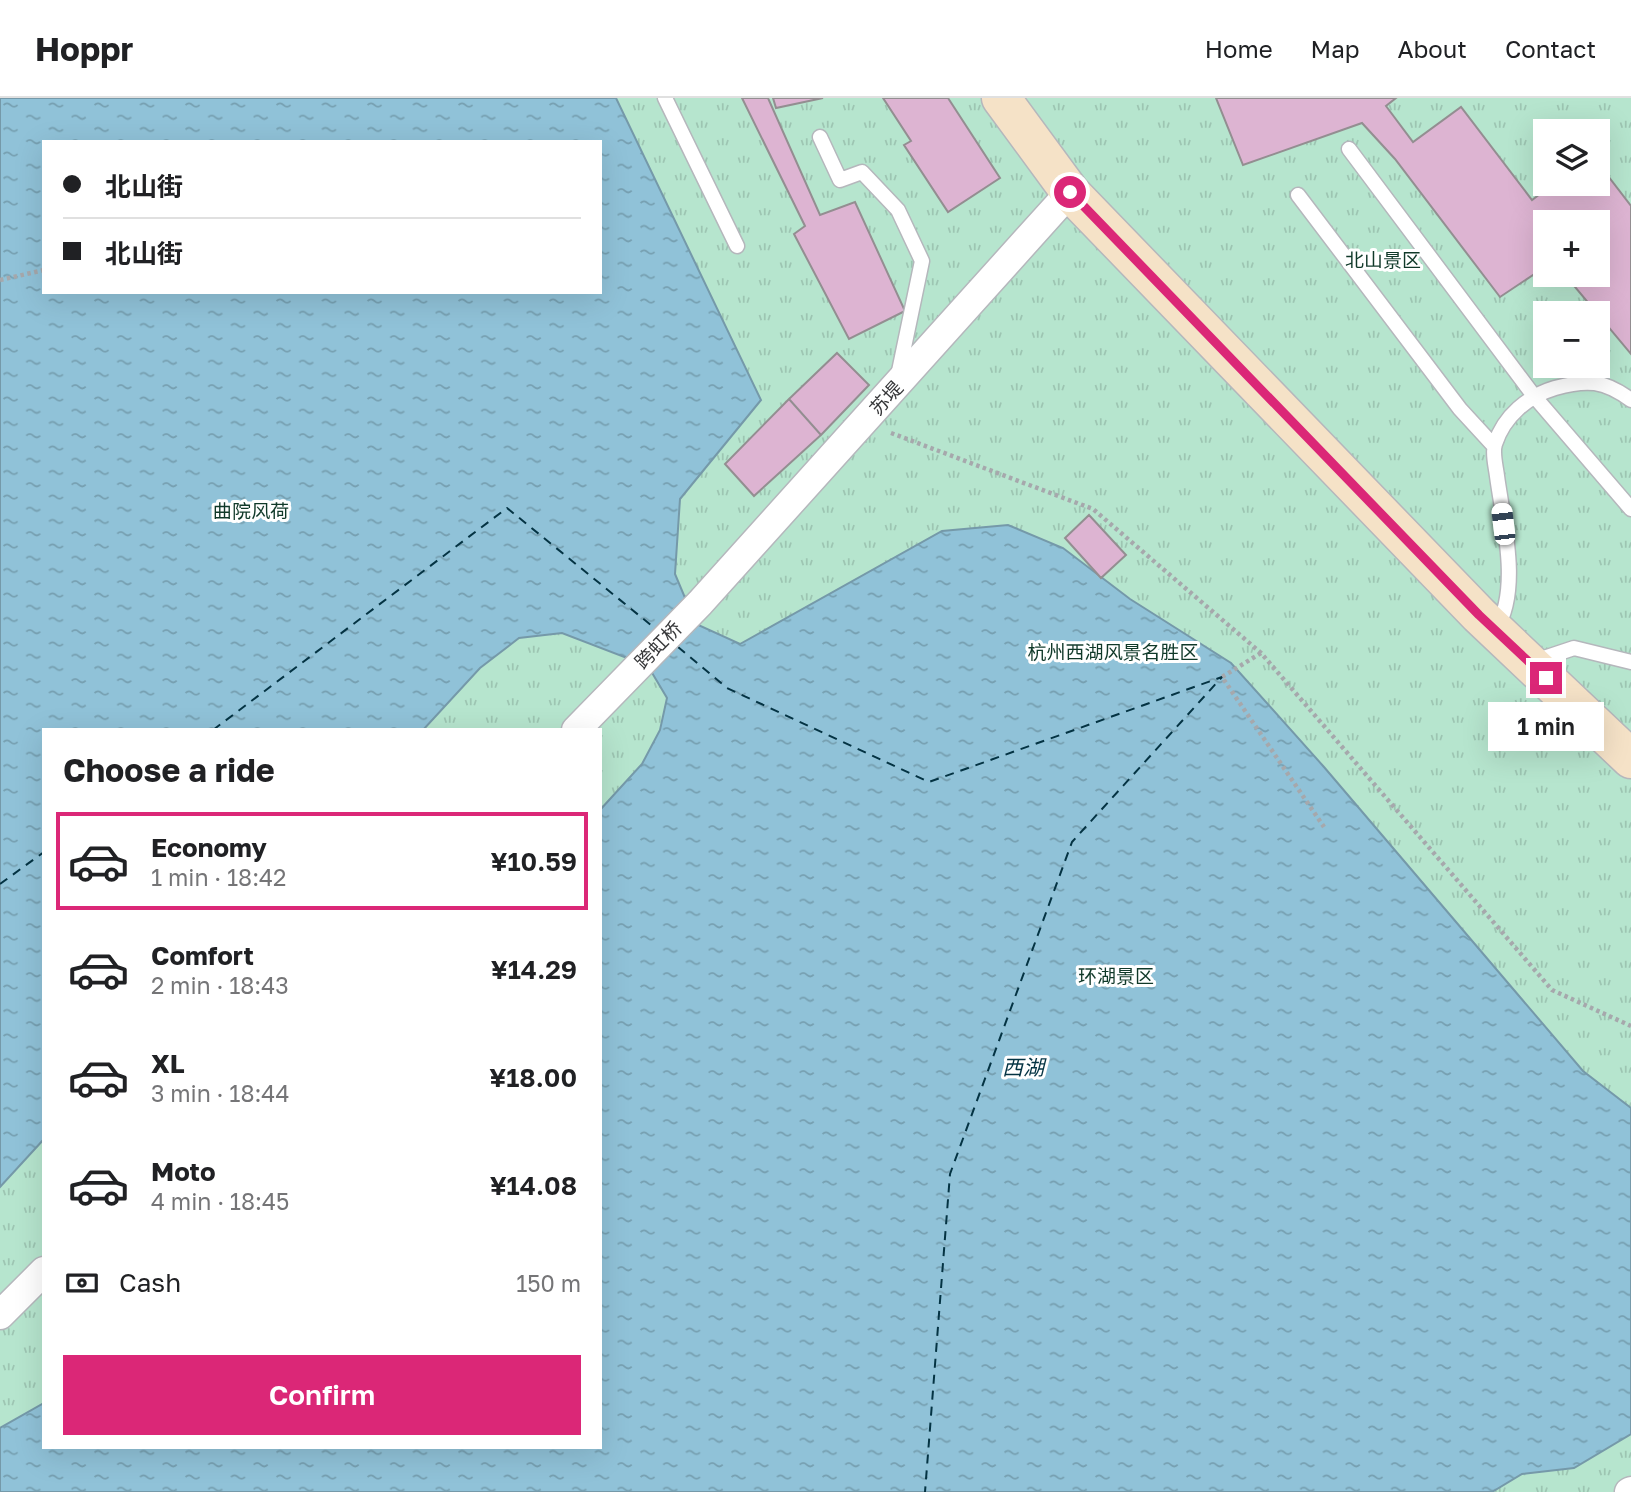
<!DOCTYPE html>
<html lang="en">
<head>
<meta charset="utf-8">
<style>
  body { margin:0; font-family:"Golos Text","Noto Sans SC",sans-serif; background:#f2f2f2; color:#202124; height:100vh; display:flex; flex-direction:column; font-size:26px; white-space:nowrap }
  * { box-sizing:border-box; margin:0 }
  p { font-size:23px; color:#757577 }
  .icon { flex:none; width:38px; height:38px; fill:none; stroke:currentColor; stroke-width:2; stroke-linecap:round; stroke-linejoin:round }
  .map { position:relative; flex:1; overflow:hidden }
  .sheet { position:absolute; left:42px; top:630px; width:560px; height:721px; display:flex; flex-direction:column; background:#fff; border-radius:0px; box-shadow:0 7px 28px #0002 }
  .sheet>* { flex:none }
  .top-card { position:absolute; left:42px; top:42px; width:560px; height:154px; border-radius:0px; box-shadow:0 7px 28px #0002; display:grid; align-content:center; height:154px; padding:0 21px; background:#fff }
  .tools { position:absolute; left:1533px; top:21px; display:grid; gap:14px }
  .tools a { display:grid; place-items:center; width:77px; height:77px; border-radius:0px; background:#fff; box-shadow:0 7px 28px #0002; font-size:35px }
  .end { position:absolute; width:32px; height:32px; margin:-16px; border:9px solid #db2777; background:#fff; box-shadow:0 0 0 4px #fff }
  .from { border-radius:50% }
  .bubble { position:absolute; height:49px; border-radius:0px; background:#fff; box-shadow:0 7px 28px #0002; font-size:23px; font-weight:600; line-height:49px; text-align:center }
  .car { position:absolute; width:21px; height:42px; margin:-21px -10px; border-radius:9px; box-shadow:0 0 5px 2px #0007; background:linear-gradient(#fff 24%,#345 0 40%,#fff 0 76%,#345 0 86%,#fff 0) }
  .top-card b { display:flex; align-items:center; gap:24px; height:66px; font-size:26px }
  .top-card b+b { border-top:2px solid #e0e0e0 }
  .top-card i { width:18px; height:18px; background:#202124 }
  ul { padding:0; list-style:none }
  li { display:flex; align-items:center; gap:21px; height:98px; margin:0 14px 10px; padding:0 7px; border:4px solid transparent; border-radius:0px }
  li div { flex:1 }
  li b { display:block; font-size:26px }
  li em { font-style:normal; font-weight:600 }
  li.current { border-color:#db2777 }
  li>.icon { width:63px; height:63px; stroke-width:1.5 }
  h2 { padding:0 21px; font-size:32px; line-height:84px }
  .pay { display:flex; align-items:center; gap:18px; height:77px; padding:0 21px; font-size:26px }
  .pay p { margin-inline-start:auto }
  .button { display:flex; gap:14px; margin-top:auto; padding:14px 21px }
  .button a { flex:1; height:80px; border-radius:0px; background:#db2777; color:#fff; font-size:28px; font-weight:600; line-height:80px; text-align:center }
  header { display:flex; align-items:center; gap:42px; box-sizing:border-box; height:98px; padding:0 35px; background:#fff; border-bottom:2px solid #e0e0e0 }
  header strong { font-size:33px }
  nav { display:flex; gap:38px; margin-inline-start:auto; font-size:24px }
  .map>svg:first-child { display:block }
  .park { fill:url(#park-tufts); fill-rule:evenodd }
  .water { fill:url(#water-ripples); stroke:#7599a9; stroke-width:2; fill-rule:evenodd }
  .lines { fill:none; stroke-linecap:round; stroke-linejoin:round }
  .ferry { stroke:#043343; stroke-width:2; stroke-dasharray:9 7; stroke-linecap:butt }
  .building { fill:#ddb4d2; stroke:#938e91; stroke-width:2 }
  .lane-casing { stroke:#b5b7bc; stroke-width:17 }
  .street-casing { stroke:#b5b7bc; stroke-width:31 }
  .secondary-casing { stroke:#b5b7bc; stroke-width:41 }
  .path { stroke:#a6a8ac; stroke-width:4.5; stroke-dasharray:3.5 3.5; stroke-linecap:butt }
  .lane { stroke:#fff; stroke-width:14 }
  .street { stroke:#fff; stroke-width:28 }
  .secondary { stroke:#f5e2c7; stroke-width:38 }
  .route { stroke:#db2777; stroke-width:9 }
  .labels { text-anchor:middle; stroke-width:6; stroke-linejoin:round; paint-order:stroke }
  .park-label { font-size:19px; fill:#103929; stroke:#fff }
  .street-label { font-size:19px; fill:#37383a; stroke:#fff }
  .water-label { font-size:21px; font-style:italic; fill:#043343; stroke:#fff }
</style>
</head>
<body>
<header>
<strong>Hoppr</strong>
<nav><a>Home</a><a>Map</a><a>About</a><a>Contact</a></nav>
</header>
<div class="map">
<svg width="1631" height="1394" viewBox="0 0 1631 1394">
  <defs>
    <pattern id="park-tufts" width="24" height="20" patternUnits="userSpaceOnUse" patternTransform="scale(1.75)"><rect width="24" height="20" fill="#b6e5ce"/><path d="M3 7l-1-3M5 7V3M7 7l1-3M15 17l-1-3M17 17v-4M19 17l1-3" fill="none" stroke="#9dc5b2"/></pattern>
    <pattern id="water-ripples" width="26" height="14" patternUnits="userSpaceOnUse" patternTransform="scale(1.75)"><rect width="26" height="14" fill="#90c2d8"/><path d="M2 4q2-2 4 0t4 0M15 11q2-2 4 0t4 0" fill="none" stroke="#769fb0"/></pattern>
  </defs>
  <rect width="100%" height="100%" fill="#f5f8fd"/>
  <path class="park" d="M 0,0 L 1631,0 L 1631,1394 L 0,1394 ZM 1545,33 L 1598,33 L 1598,86 L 1545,86 ZM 44,44 L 600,44 L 600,194 L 44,194 ZM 1545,124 L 1598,124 L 1598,177 L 1545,177 ZM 1545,215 L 1598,215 L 1598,268 L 1545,268 ZM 44,632 L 600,632 L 600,1349 L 44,1349 Z"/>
  <path class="water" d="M 0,0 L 616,0 L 761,302 L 680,401 L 675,476 L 696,526 L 740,546 L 942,433 L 1008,427 L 1063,450 L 1130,501 L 1231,565 L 1324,669 L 1583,973 L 1631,1010 L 1631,1336 L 1574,1370 L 1522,1376 L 1492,1394 L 0,1394 L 0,1330 L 44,1305 L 44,1349 L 600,1349 L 600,712 L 642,666 L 660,632 L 667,600 L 648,568 L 562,535 L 519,540 L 480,570 L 423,632 L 44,632 L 44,1041 L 0,1089 ZM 44,44 L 600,44 L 600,194 L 44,194 Z"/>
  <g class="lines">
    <path class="ferry" d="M 678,549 L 727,590 L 929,684 L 1222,579 L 1072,744 L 950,1076 L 925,1394
      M 213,632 L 507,410 L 657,532
      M 0,786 L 44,754"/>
  </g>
  <path class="building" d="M 742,0 L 768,0 L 820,117 L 855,104 L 905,213 L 849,241 L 794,136 L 805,128 Z
    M 773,0 L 823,0 L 776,10 Z
    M 883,0 L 948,0 L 1000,80 L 948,114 L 904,47 L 911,43 Z
    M 1216,0 L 1396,0 L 1386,8 L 1413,44 L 1461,9 L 1532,102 L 1553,86 L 1598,86 L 1598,65 L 1631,108 L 1631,256 L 1565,177 L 1598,177 L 1598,124 L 1545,124 L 1545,169 L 1500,199 L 1395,61 L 1362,25 L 1243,67 Z
    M 837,255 L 869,287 L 821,337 L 789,301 Z
    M 789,301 L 821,337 L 754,398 L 725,366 Z
    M 1089,417 L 1126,457 L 1101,480 L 1065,440 Z"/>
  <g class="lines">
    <defs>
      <path id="lane" d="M 665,0 L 737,148
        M 820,39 L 840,82 L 862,74 L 898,112 L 922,163 L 898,278
        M 1349,51 L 1534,298 L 1631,411
        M 1298,97 L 1460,311 L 1494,348
        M 1496,531 C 1521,491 1503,423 1497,378 C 1496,369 1492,355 1495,346 C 1504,318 1528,298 1555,290 C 1587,281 1604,282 1631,302
        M 1532,564 L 1574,550 L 1631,564"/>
      <path id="street" d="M 576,632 L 700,505 L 1070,94
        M 0,1217 L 44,1173
        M 1629,1394 L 1631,1393"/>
      <path id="secondary" d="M 1001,0 L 1070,94 L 1479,517 L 1631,661"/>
    </defs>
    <use href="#lane" class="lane-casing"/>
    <use href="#street" class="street-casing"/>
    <use href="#secondary" class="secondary-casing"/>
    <path class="path" d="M 0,182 L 44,172
      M 891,335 L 1093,411 L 1261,555 L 1552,892 L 1631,928
      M 1261,555 L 1222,579 L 1324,729"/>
    <use href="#lane" class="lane"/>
    <use href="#street" class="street"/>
    <use href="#secondary" class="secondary"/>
  </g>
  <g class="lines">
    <path class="route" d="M 1070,94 L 1479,517 L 1546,580"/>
  </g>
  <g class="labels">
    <g class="park-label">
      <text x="1383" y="169">北山景区</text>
      <text x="251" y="420">曲院风荷</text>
      <text x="1113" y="561">杭州西湖风景名胜区</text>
      <text x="1116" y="885">环湖景区</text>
    </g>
    <g class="street-label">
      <text transform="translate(886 300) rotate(-48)" y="7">苏堤</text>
      <text transform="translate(658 547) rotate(-46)" y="7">跨虹桥</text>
    </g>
    <g class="water-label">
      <text x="1023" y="977">西湖</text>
    </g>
  </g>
</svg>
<div class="tools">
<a><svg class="icon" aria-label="layers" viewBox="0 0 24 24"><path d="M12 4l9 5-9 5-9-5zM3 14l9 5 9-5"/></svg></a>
<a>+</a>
<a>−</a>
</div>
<i class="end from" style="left:1070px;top:94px"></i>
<i class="end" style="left:1546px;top:580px"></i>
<div class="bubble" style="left:1488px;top:604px;width:116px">1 min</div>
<i class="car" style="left:1503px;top:426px;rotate:353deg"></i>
<div class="top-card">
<b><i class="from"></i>北山街</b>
<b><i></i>北山街</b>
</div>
<section class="sheet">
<h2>Choose a ride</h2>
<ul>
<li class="current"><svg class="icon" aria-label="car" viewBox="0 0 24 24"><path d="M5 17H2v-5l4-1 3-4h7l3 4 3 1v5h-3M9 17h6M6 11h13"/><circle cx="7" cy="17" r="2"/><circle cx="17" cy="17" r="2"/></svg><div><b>Economy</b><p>1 min · 18:42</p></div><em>¥10.59</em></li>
<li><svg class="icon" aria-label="car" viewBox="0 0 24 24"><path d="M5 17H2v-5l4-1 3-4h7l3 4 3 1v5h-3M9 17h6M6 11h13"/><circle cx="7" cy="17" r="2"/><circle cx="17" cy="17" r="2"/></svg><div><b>Comfort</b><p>2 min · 18:43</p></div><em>¥14.29</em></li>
<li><svg class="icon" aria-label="car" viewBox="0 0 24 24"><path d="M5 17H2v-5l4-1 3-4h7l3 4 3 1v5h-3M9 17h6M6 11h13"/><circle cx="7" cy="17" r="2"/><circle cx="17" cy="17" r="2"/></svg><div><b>XL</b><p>3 min · 18:44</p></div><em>¥18.00</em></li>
<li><svg class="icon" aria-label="car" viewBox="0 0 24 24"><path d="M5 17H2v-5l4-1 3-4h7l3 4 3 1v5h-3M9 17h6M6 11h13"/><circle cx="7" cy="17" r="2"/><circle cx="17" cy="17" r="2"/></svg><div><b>Moto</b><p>4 min · 18:45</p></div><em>¥14.08</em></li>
</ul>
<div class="pay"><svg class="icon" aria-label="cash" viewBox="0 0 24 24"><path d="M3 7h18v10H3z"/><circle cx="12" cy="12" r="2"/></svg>Cash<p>150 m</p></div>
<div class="button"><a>Confirm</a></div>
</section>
</div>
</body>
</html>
